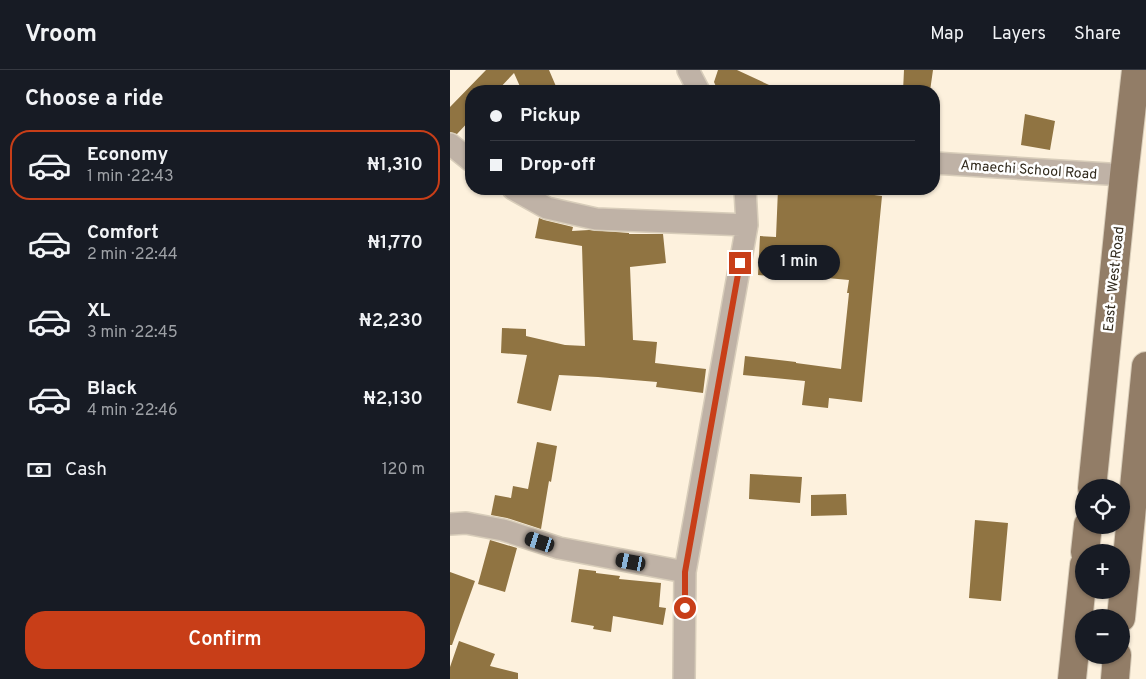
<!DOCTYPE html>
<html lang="en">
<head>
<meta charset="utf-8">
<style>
  body { margin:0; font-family:Overpass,sans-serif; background:#242831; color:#f1f3f6; height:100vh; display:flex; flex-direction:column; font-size:19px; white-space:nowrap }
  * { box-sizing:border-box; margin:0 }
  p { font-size:16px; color:#9ea1a6 }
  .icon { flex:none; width:28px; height:28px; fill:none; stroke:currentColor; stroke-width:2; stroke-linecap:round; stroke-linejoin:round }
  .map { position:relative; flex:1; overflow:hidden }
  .details { display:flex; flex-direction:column; background:#171b24; width:450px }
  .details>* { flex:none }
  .hud { position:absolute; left:15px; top:15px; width:475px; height:110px; border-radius:20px; box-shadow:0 1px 4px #0004; display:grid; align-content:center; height:110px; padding:0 25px; background:#171b24 }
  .controls { position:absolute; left:625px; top:409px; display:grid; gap:10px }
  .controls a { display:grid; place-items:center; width:55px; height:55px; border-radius:50%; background:#171b24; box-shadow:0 1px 4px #0004; font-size:25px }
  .end { position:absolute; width:22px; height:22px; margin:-11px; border:6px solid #c83e18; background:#fff; box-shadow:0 0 0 2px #fff }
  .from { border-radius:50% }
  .bubble { position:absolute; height:35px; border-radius:18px; background:#171b24; box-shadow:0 1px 4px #0004; font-size:16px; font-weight:600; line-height:35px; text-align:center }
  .car { position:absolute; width:15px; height:30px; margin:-15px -8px; border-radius:6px; box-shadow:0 0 4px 1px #0007; background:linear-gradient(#222 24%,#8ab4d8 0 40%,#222 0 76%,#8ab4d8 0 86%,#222 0) }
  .hud b { display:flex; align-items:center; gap:18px; height:48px; font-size:19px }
  .hud b+b { border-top:1px solid #363941 }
  .hud i { width:12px; height:12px; background:#f1f3f6 }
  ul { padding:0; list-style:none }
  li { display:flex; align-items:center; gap:15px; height:70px; margin:0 10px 8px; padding:0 15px; border:2px solid transparent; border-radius:20px }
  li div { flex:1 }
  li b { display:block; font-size:19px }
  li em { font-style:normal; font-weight:600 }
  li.selected { border-color:#c83e18 }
  li>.icon { width:45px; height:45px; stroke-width:1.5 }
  h2 { padding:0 25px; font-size:22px; line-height:60px }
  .pay { display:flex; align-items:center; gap:12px; height:55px; padding:0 25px; font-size:19px }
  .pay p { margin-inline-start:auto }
  .primary-button { display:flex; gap:10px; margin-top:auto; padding:10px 25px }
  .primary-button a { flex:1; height:58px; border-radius:20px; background:#c83e18; color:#fff; font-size:20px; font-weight:600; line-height:58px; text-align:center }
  header { display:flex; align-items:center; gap:30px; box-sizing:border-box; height:70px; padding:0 25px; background:#171b24; border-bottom:1px solid #363941 }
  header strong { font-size:24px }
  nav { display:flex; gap:28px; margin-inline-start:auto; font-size:18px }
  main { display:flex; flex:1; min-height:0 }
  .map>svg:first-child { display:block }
  .building { fill:#907442 }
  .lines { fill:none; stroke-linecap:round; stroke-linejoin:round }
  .minor-casing { stroke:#d8cdba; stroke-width:24 }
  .major-casing { stroke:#d8cdba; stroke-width:30 }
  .minor { stroke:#bfb2a6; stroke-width:21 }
  .major { stroke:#927d67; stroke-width:28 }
  .route { stroke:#c83e18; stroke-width:6 }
  .labels { text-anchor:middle; stroke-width:5; stroke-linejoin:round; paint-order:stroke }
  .street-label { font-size:14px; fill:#312a1d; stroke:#fff }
</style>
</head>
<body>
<header>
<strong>Vroom</strong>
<nav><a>Map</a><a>Layers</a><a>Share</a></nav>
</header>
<main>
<section class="details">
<h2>Choose a ride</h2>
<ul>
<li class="selected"><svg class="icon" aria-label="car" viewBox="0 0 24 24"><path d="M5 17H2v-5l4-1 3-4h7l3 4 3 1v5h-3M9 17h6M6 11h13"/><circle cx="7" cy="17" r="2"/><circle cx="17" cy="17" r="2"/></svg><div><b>Economy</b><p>1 min · 22:43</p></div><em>₦1,310</em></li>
<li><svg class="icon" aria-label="car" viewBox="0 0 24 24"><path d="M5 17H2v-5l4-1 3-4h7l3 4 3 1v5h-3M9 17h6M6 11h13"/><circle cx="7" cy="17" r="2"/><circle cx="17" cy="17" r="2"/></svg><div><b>Comfort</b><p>2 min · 22:44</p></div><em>₦1,770</em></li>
<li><svg class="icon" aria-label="car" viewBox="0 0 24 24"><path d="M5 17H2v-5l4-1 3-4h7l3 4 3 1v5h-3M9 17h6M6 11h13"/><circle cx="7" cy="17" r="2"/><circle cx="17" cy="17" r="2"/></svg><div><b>XL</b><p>3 min · 22:45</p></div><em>₦2,230</em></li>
<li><svg class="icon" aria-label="car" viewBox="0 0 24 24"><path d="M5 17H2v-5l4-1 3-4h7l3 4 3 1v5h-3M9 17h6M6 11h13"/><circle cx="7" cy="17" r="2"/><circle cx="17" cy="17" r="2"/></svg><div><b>Black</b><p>4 min · 22:46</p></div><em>₦2,130</em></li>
</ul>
<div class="pay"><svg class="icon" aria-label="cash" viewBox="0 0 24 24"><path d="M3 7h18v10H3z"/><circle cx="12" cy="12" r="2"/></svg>Cash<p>120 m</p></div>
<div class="primary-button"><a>Confirm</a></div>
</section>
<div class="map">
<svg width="696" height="609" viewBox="0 0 696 609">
  <rect width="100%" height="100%" fill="#fdf1dd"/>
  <path class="building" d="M 36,0 L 99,0 L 108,21 L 72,21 L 64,3 L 47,21 L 21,21 L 21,49 L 7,64 L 0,62 L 0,37 Z
    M 268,0 L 287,0 L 332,21 L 268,21 L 264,12 Z
    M 454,0 L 483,0 L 480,21 L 453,21 Z
    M 575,44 L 605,51 L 600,80 L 571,75 Z
    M 328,119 L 401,119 L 401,122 L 432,126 L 412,332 L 379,328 L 378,338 L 352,335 L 355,311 L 293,305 L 295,286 L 346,292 L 346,293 L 391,299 L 399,223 L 397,223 L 399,210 L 366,207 L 324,208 L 324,206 L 308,205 L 310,166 L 326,167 Z
    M 89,148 L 94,150 L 123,157 L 122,161 L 139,160 L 179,163 L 179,164 L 213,164 L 216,193 L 180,197 L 183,270 L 207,272 L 205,293 L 256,299 L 253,323 L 206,317 L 207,312 L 148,307 L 109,305 L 101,341 L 67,333 L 77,285 L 51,283 L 52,258 L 76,259 L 76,266 L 115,275 L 135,276 L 132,176 L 85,168 Z
    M 87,372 L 107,376 L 101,412 L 99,411 L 91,459 L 57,448 L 41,445 L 45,425 L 61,428 L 63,416 L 78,419 Z
    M 300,404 L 352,407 L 350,433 L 299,429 Z
    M 396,424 L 397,445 L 361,446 L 361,425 Z
    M 525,450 L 558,453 L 551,531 L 519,528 Z
    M 40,470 L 67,478 L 55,522 L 28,514 Z
    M 129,499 L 146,501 L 146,503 L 170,506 L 169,509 L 211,513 L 209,537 L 216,538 L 213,555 L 163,546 L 161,562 L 143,559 L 144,556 L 121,552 Z
    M 0,502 L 25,511 L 2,575 L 0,575 Z
    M 9,571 L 45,584 L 40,596 L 68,603 L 68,609 L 0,609 L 0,597 Z"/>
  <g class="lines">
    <defs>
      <path id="minor" d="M 238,0 L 249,21
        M 0,74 L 21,91
        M 484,93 L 674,105
        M 63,119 L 97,138 L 146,149 L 297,155
        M 0,454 L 16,453 L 53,460 L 109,478 L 235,502
        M 234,609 L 235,502 L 297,155 L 295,119"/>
      <path id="major" d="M 642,418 L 674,105 L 686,0
        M 635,482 L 638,455
        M 671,548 L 696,296
        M 622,609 L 634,495
        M 665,609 L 667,585"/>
    </defs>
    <use href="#minor" class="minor-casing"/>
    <use href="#major" class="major-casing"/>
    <use href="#minor" class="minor"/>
    <use href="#major" class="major"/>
  </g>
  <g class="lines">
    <path class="route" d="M 235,538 L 235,502 L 290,193"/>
  </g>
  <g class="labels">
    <g class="street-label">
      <text transform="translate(579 99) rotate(4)" y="5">Amaechi School Road</text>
      <text transform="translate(663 209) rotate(-84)" y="5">East - West Road</text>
    </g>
  </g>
</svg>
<div class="controls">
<a><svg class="icon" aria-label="locate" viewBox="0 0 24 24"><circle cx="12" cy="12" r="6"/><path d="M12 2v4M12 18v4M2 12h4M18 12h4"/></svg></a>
<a>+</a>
<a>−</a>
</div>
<i class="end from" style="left:235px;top:538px"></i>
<i class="end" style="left:290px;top:193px"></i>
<div class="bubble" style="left:308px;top:175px;width:82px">1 min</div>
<i class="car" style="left:90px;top:472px;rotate:288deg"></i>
<i class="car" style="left:181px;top:492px;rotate:281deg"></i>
<div class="hud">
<b><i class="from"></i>Pickup</b>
<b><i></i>Drop-off</b>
</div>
</div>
</main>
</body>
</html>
